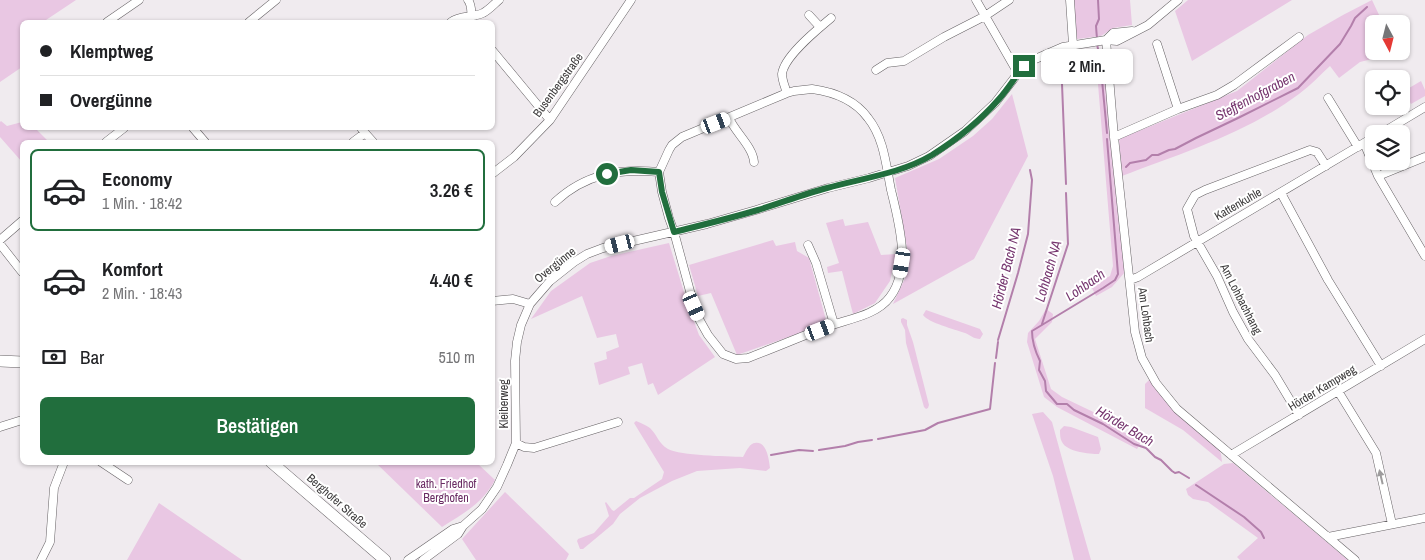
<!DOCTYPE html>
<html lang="de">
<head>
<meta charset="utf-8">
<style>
  body { margin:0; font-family:"Archivo Narrow",sans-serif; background:#f6f6f6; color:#202124; height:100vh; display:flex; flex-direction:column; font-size:19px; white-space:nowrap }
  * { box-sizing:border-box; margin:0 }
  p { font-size:16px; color:#757577 }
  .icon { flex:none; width:28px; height:28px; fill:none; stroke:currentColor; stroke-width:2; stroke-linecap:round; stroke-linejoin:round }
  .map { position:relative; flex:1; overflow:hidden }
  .details { position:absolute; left:20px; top:140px; width:475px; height:325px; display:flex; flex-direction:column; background:#fff; border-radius:8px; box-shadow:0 1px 4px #0004 }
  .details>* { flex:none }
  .top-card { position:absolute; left:20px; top:20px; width:475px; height:110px; border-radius:8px; box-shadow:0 1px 4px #0004; display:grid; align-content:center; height:110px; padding:0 20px; background:#fff }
  .needle { width:32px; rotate:173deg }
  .fabs { position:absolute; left:1365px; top:15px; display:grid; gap:10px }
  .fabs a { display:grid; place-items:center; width:45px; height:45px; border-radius:8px; background:#fff; box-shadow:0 1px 4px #0004; font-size:25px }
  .end { position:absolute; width:22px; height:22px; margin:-11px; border:6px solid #216e3d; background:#fff; box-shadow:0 0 0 2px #fff }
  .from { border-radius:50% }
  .bubble { position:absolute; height:35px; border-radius:8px; background:#fff; box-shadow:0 1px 4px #0004; font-size:16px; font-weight:600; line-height:35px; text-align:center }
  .car { position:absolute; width:15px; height:30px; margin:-15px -8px; border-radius:6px; box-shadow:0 0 4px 1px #0007; background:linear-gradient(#fff 24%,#345 0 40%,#fff 0 76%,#345 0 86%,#fff 0) }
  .top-card b { display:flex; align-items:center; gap:18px; height:48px; font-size:19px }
  .top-card b+b { border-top:1px solid #e0e0e0 }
  .top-card i { width:12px; height:12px; background:#202124 }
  ul { padding:9px 0 0; list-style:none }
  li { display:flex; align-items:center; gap:15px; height:82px; margin:0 10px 8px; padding:0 10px; border:2px solid transparent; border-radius:8px }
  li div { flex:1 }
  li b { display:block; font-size:19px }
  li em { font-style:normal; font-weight:600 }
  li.active { border-color:#216e3d }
  li>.icon { width:45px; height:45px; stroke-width:1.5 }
  .pay { display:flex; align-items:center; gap:12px; height:55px; padding:0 20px; font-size:19px }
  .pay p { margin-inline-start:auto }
  .action { display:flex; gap:10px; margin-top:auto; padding:10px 20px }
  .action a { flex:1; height:58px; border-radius:8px; background:#216e3d; color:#fff; font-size:20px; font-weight:600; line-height:58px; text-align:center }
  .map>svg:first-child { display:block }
  .green { fill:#e9c7e3 }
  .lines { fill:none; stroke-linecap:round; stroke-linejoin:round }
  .stream { stroke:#b37fab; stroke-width:2 }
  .street-casing { stroke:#656164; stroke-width:9 }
  .secondary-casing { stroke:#656164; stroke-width:12 }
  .street { stroke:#fff; stroke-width:8 }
  .secondary { stroke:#fff; stroke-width:11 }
  .oneway { fill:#9e9c9d }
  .route { stroke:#216e3d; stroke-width:6 }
  .labels { text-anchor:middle; stroke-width:4; stroke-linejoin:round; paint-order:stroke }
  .street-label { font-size:12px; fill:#3c3a3b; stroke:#fff }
  .park-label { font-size:12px; fill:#692b63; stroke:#fff }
  .water-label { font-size:14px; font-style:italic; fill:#76366f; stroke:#fff }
</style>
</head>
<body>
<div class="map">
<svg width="1425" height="560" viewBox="0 0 1425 560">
  <rect width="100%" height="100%" fill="#f0ebef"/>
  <path class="green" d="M 0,0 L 76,0 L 43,22 L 22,22 L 22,41 L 20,44 L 22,47 L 22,67 L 0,82 Z
    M 1072,0 L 1130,0 L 1132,25 L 1113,28 L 1101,36 L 1077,39 Z
    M 1188,0 L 1292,0 L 1192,61 L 1175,11 Z
    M 1372,0 L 1380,17 L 1366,29 L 1374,44 L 1374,51 L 1377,51 L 1380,57 L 1360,62 L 1339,78 L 1330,66 C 1320,75 1310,86 1299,94 C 1247,133 1182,153 1122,176 L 1119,139 L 1237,91 L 1308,35 L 1343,15 Z
    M 1105,71 L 1125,272 L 1112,287 L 1096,296 L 1091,286 L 1110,276 L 1113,266 L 1097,72 Z
    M 1421,81 L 1425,90 L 1425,96 L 1411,104 L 1404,91 Z
    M 1012,94 L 1028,156 L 974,259 L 893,304 L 906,276 L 907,248 L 895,178 L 939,159 L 973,136 L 992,119 Z
    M 1,121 L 7,126 L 22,122 L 22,128 L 35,128 L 49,142 L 22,142 L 22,162 L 0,137 L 0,122 Z
    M 843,219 L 845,226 L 868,222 L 881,255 L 896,254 L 890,281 L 875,303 L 853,314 L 842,271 L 828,273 L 827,267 L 839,263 L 826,223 Z
    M 773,240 L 776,246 L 795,242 L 797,251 L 809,258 L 826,320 L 823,325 L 737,355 L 711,293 L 698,296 L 689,265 Z
    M 669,243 L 687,302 L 699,335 L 715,357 L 658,395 L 653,383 L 648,385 L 642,363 L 628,367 L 630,374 L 599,385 L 594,363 L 607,359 L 606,352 L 619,347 L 616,334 L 597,338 L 582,296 L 531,319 L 551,291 L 590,263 L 611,256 Z
    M 1046,309 L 1053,314 L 1052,322 L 1035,339 L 1051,389 L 1062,397 L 1108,419 L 1113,426 L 1141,442 L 1137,449 L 1057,407 L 1044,397 L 1027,342 L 1028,333 L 1039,321 Z
    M 926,310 L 980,329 L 983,334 L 980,339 C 974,339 970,335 965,333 C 954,329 929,323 923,315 Z
    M 903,318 L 907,320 L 907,325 L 913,342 L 929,405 L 928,408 L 926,409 L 924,407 L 906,343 L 905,330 L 901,322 L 901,319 Z
    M 1150,379 L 1217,446 L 1221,454 L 1222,462 L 1183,430 L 1145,408 L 1145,384 Z
    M 1043,412 L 1052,422 L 1066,473 L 1091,560 L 1074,560 L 1053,476 L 1032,414 Z
    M 636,421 C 641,423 646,425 650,428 C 658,436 658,443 668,449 C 681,456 726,456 743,457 C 745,454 746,450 749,447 C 750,445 753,443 755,443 C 767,441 769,460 770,468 L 766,471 L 740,468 L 697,471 L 672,481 L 640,498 L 620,514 L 613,524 L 583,549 L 580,549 L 577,541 L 578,539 L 594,533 L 609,516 L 605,503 L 606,502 L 612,510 L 614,511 L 630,498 L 634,498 L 662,479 L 664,472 L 634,423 Z
    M 1064,426 L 1071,427 L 1098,437 L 1101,449 L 1099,454 C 1089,454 1067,452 1062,442 C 1060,439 1060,434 1060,430 Z
    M 376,463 L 477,463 L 495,480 C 482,504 464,513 442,527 Z
    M 1233,463 L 1348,560 L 1240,560 L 1237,557 L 1258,538 L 1208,502 L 1193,499 L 1188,495 L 1186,489 L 1224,464 Z
    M 505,492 L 569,554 L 566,560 L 476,560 L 462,539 Z
    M 159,503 L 242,560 L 127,560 Z"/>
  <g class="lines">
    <path class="stream" d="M 1097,39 L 1096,26 L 1099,19 L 1098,0
      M 1097,44 L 1100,59 L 1107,133
      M 1062,84 L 1066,184
      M 1107,139 L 1118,274 L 1115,280 L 1103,288 L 1032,331 C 1032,342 1035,351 1040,361 L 1039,370 L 1045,381 L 1046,391 L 1057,404 L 1067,404 L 1074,410 L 1103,424 L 1134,444 L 1146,448 L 1155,457 L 1161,460 L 1172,471 L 1175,473 L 1179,472 L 1189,478
      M 1126,167 L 1130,163 L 1146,160 L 1152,155 L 1158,155 L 1169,150 L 1175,149 L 1196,138 L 1238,118 L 1298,88 L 1340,44 L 1351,26 L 1355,18 L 1367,7
      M 1042,324 L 1068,244 L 1066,193
      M 998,340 L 1018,273 L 1028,234 L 1032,180 L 1030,170
      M 996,358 L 998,342
      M 878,439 L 925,430 L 938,423 L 990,409 L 995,363
      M 819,450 L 845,446 L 858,442 L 872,440
      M 771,455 L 799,450 L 813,451
      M 1196,485 L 1244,517 L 1261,532 L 1264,538"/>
    <defs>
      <path id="street" d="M 468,0 C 473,6 470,15 473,22
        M 976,0 L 1015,68 L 1019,72
        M 1070,0 L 1073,45
        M 809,15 L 820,27
        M 107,22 L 139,0
        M 249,22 L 276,0
        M 451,22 C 460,15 472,18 483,13 C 489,10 494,4 499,0
        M 1106,40 L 1114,137 L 1135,332 L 1142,358 L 1156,383 L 1177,409 L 1355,560
        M 1106,40 L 1113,33 L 1132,31
        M 1157,44 L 1178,109
        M 492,50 L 550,120
        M 876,70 L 887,63 L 904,61 L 944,37 L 985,16 L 1009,0
        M 812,89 C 834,92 855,100 868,118 C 884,138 886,165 891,190 C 896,210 901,229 902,250 C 903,265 900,284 890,297 C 876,316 847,319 826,327 C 800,337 774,348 748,358 L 736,359 L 723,354 L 708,335 L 699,319 L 694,306 L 674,232 L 669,218 L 662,192 L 659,172 L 669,150 L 672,145 L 682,137 L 787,93 L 794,91 Z
        M 787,93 C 785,87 782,80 782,74 C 784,56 818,29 831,18
        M 1328,98 L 1358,147
        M 729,118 C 735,132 753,147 754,162
        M 193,128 L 205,142
        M 365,133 L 373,142
        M 1380,134 L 1425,107
        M 1114,137 L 1178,109 L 1217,95 L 1234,85 L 1299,37
        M 106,142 L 124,128
        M 353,142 L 365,133 L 361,128
        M 1364,143 L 1378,176 L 1425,256
        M 492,174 L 514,157 L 550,120 L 631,0
        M 1378,176 L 1425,157
        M 1281,193 L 1328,280 L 1381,366
        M 555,202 C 585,174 619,168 659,172
        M 0,240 L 22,221
        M 0,244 L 22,272
        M 808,245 L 816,263 L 834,324
        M 1130,280 L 1138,277 L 1374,137
        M 492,301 L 513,299 L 530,304
        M 1338,391 L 1376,453 L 1392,524
        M 1299,415 L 1275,375 L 1248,339 L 1233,312 L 1217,276 L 1194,236 L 1187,209 L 1195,195 L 1205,190 L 1310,150 L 1317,152 L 1326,166
        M 0,427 L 22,420
        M 516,443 L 524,447 L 534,448 L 618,422
        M 1231,455 L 1425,339
        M 101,462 L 128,480
        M 1328,537 L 1425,518
        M 41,560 L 50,542 L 54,488 L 64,462
        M 408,560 L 453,529 L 463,526
        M 423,560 L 458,534 L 463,526 L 482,509 L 497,487 L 507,465 L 516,443 L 515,361 L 517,342 L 521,325 L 530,304 L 550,281 L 574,262 L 587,254 L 603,248 L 707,224 L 756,210 L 828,188 L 869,178 L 908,166 L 929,156 L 965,131 L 995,103 L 1019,72 L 1033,60 L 1063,47 L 1106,40 L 1117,41 L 1148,25 L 1178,0"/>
      <path id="secondary" d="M 0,361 L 22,362
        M 271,462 L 385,560"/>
    </defs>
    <use href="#street" class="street-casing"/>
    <use href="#secondary" class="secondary-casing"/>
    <use href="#street" class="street"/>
    <use href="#secondary" class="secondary"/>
  </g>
  <defs><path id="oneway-solid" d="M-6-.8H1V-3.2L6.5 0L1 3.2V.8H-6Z" transform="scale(1.25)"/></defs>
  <use class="oneway" href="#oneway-solid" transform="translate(1381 477) rotate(-103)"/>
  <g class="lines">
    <path class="route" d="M 607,174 L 631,170 L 659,172 L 662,192 L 674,232 C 702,225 731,218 758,210 C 781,203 804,194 827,188 C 862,178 900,174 932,155 C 956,140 980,121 999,99 C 1008,89 1015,77 1024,66"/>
  </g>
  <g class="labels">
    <g class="street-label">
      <text transform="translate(558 85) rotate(-54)" y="4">Busenbergstraße</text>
      <text transform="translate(1238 204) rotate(-30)" y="4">Kattenkuhle</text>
      <text transform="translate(555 265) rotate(-39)" y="4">Overgünne</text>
      <text transform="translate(1241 299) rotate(63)" y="4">Am Lohbachhang</text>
      <text transform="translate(1146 315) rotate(82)" y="4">Am Lohbach</text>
      <text transform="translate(1322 388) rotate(-31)" y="4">Hörder Kampweg</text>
      <text transform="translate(504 404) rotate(-90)" y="4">Kleiberweg</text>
      <text transform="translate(337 501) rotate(41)" y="4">Berghofer Straße</text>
    </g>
    <g class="park-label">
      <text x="446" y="488">kath. Friedhof<tspan x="446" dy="14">Berghofen</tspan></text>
    </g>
    <g class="water-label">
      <text transform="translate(1255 96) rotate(-28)" y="5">Steffenhofgraben</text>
      <text transform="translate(1006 268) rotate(-76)" y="5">Hörder Bach NA</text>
      <text transform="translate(1048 271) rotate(-74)" y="5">Lohbach NA</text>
      <text transform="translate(1085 285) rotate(-35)" y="5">Lohbach</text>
      <text transform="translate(1125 426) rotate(31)" y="5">Hörder Bach</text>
    </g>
  </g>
</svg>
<div class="fabs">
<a><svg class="needle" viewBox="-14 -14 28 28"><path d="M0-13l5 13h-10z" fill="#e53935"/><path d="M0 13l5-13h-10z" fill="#757577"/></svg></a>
<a><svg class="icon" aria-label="locate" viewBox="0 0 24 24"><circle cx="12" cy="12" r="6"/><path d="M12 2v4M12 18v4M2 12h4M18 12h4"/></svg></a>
<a><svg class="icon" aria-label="layers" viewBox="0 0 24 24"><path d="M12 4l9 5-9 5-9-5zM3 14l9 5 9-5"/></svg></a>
</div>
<i class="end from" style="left:607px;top:174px"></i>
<i class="end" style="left:1024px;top:66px"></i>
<div class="bubble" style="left:1041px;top:49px;width:92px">2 Min.</div>
<i class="car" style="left:716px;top:123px;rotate:69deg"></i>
<i class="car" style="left:620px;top:244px;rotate:256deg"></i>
<i class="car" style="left:902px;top:263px;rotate:189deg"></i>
<i class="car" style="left:694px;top:306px;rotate:156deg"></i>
<i class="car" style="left:820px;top:330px;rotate:69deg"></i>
<div class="top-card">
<b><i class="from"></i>Klemptweg</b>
<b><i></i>Overgünne</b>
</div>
<section class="details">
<ul>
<li class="active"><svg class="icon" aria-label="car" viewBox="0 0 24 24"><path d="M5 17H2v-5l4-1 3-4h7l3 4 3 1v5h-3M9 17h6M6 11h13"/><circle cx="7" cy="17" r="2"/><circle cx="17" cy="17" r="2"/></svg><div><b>Economy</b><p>1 Min. · 18:42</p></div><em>3.26 €</em></li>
<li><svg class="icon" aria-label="car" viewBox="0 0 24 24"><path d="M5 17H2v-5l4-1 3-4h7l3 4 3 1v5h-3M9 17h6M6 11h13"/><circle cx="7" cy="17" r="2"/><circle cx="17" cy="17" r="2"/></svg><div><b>Komfort</b><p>2 Min. · 18:43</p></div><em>4.40 €</em></li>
</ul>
<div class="pay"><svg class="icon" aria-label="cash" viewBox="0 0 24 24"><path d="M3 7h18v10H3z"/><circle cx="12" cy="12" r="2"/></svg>Bar<p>510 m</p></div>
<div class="action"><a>Bestätigen</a></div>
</section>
</div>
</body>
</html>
